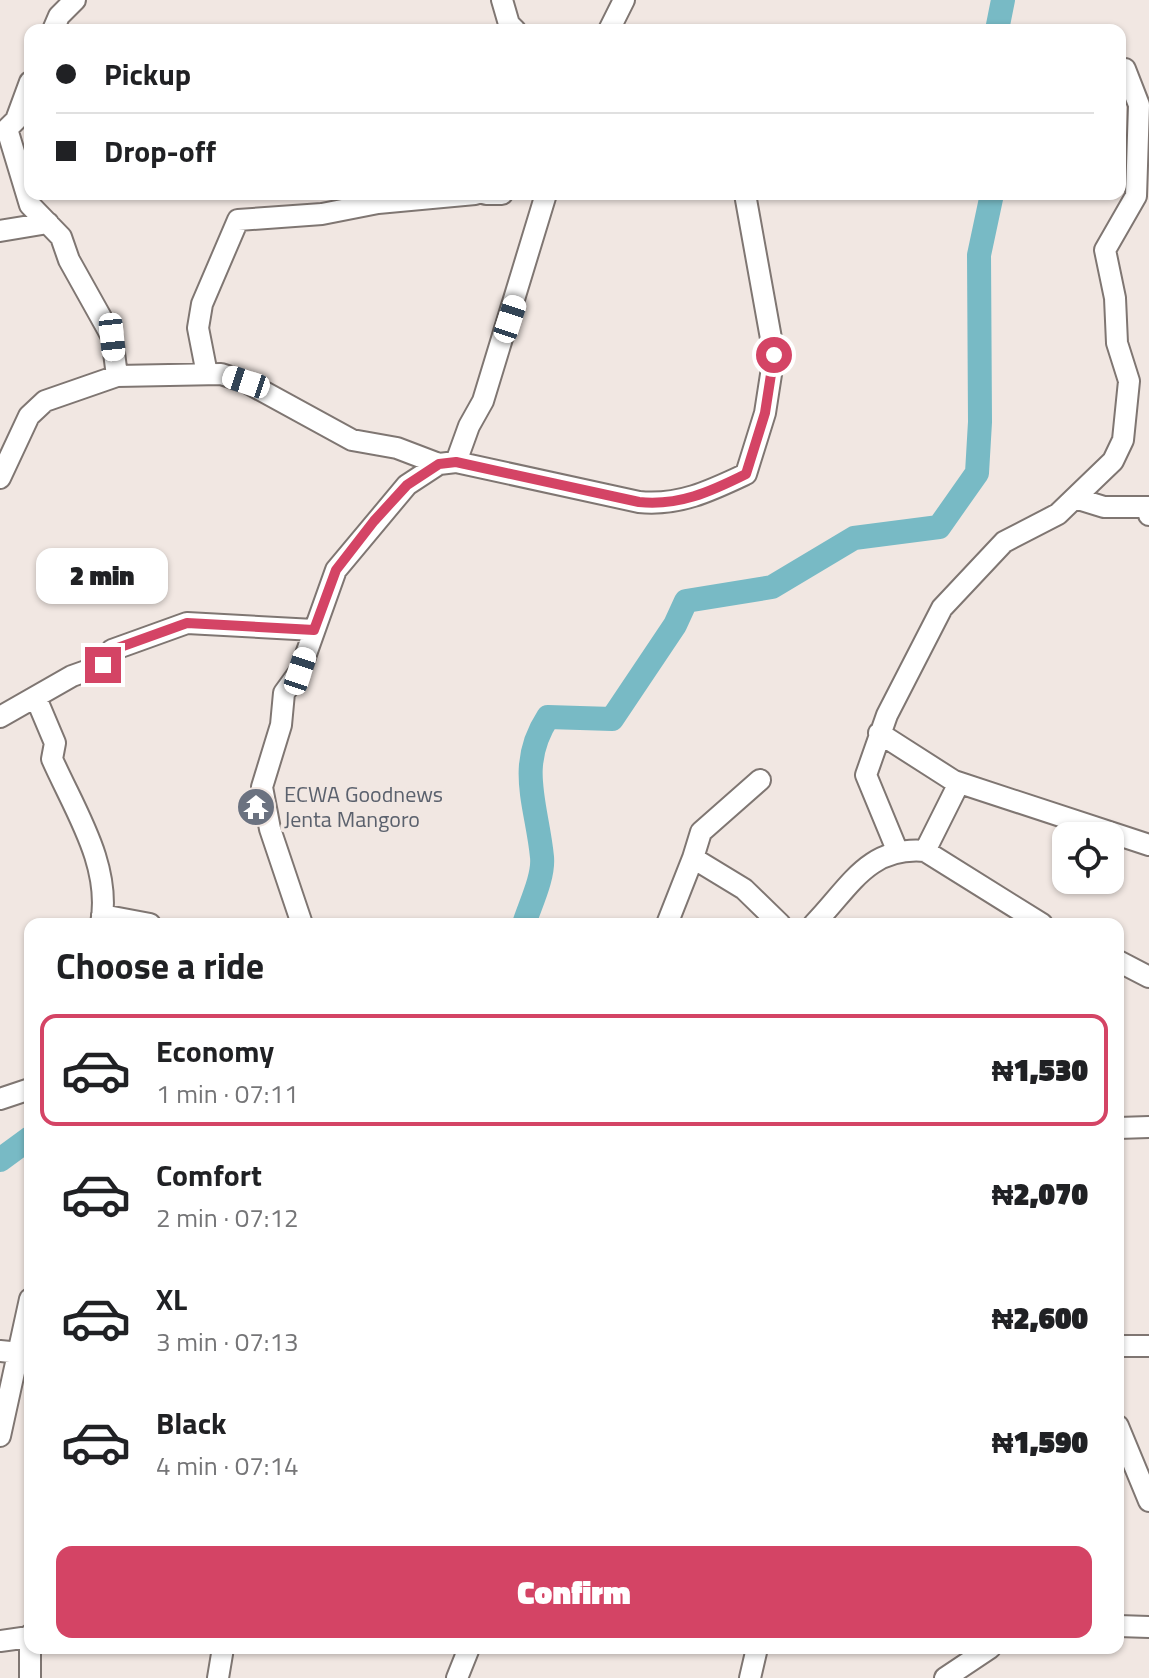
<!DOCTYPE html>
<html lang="en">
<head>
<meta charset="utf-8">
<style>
  body { margin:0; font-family:"Titillium Web",sans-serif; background:#f2f2f2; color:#202124; height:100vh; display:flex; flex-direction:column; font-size:30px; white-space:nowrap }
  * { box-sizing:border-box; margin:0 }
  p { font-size:26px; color:#757577 }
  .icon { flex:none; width:44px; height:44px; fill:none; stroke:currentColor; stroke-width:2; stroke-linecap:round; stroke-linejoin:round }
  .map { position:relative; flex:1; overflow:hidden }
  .sheet { position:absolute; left:24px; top:918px; width:1100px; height:736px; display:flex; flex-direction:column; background:#fff; border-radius:16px; box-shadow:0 2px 6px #0004 }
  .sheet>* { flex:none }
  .guide { position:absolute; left:24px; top:24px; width:1102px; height:176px; border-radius:16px; box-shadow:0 2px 6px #0004; display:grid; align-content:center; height:176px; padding:0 32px; background:#fff }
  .fabs { position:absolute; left:1052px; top:822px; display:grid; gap:16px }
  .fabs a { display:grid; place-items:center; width:72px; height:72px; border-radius:16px; background:#fff; box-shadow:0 2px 6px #0004; font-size:40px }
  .end { position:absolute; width:36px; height:36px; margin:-18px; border:10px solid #d44465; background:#fff; box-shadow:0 0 0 4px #fff }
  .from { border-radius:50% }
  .bubble { position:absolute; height:56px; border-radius:16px; background:#fff; box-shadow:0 2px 6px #0004; font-size:26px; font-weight:800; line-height:56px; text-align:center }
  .car { position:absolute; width:24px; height:48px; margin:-24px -12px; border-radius:10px; box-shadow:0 0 6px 2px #0007; background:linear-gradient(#fff 24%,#345 0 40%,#fff 0 76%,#345 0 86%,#fff 0) }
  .guide b { display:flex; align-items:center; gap:28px; height:76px; font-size:30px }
  .guide b+b { border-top:2px solid #e0e0e0 }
  .guide i { width:20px; height:20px; background:#202124 }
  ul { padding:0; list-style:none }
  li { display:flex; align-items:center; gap:24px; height:112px; margin:0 16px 12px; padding:0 16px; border:4px solid transparent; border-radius:16px }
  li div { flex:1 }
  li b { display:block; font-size:30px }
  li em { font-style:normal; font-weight:800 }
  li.on { border-color:#d44465 }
  li>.icon { width:72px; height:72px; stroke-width:1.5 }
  h2 { padding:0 32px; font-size:36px; line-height:96px }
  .primary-button { display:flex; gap:16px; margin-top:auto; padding:16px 32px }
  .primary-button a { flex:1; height:92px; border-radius:16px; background:#d44465; color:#fff; font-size:32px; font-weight:800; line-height:92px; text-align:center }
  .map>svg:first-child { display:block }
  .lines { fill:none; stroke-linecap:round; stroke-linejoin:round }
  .river { stroke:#78bac5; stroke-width:24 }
  .minor-casing { stroke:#7f7672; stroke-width:24 }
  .minor { stroke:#fff; stroke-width:20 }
  .route { stroke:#d44465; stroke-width:10 }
  .labels { text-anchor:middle; stroke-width:8; stroke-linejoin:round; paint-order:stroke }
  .worship-label { font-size:22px; fill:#5b616d; stroke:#f1e7e2; text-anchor:start }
</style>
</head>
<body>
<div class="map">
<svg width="1149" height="1678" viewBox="0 0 1149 1678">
  <rect width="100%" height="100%" fill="#f1e7e2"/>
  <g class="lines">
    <path class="river" d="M 997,30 L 1003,0
      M 524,924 C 530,905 544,877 542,857 C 537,805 516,766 548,717 L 612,719 L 675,625 L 686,601 L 772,587 L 854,538 L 939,527 L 977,473 L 980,422 L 979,255 L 992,194
      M 0,1160 L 30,1138"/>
    <defs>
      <path id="minor" d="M 502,0 L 509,24 L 515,30
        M 53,30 L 59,16 L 75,0
        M 609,30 L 624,0
        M 30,82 L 16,120 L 7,129 L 30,205 L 61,237 L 69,260 L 112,337 L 117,376
        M 486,194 L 502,194
        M 0,231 L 48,223
        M 207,374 L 198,328 L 202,304 L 238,220 L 322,214 L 378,203 L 475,194
        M 456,462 L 639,502 C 679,506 710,491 746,474 L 765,413 L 774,355 L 745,194
        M 0,478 L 29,416 L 45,401 L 117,376 L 221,374 L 246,382 L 352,440 L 397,448 L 439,464 L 456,462 L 469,426 L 483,401 L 546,194
        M 1075,498 L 1104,507 L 1148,507 L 1149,515
        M 36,698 L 55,743 L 52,759 C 75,811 112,866 101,924
        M 0,717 L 72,676 L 103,665 L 112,650 L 187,623 L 314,630
        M 879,733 L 954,781 L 1149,845
        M 897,850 L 866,775 L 887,715 L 942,608 L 1004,542 L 1058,514 L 1113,461 L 1123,440 L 1129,381 L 1117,343 L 1115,298 L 1105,250 L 1136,196 L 1139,105 L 1125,69
        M 925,851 L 959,783
        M 693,858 L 701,832 L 760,780
        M 102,915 L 150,924
        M 302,924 L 270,829 L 262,787 L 281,725 L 284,693 L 300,671 L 336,570 L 407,485 L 439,464
        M 667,924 L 693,858 L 744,889 L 780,924
        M 814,924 C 850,887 868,846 925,851 L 1042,924
        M 1118,961 L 1149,977
        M 0,1099 L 30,1089
        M 1118,1128 L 1149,1127
        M 1118,1346 L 1149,1346
        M 0,1351 L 20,1353
        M 1118,1426 L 1149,1501
        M 0,1436 L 30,1299
        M 1118,1626 L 1149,1627
        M 30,1635 L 30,1678
        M 0,1641 L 29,1637
        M 218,1678 L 223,1648
        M 457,1678 L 469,1648
        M 750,1678 L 757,1648
        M 945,1678 L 990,1648"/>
    </defs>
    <use href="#minor" class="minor-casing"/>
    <use href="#minor" class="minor"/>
  </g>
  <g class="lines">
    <path class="route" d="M 103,665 L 112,650 L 187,623 L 314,630 L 336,570 L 374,521 L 407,485 L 439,464 L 456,462 L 639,502 C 679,506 710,492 746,474 L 765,413 L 774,355"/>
  </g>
  <defs>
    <symbol id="temple-disc" viewBox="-11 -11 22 22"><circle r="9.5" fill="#6b7280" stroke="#f1e7e2"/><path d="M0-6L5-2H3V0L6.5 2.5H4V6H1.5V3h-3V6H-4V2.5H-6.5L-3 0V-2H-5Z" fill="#fff"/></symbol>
  </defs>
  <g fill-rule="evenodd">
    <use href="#temple-disc" x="234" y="785" width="44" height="44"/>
  </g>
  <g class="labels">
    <g class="worship-label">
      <text x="284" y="802">ECWA Goodnews<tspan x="284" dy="25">Jenta Mangoro</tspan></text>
    </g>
  </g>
</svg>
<div class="fabs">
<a><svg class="icon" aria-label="locate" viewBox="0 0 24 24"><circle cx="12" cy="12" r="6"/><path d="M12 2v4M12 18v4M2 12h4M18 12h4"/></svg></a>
</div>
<i class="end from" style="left:774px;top:355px"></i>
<i class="end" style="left:103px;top:665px"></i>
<div class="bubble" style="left:36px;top:548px;width:132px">2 min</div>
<i class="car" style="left:510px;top:319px;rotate:18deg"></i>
<i class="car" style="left:112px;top:337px;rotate:174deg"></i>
<i class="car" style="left:246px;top:382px;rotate:288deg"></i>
<i class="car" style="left:300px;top:671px;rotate:18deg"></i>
<div class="guide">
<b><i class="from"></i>Pickup</b>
<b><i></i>Drop-off</b>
</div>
<section class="sheet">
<h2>Choose a ride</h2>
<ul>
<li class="on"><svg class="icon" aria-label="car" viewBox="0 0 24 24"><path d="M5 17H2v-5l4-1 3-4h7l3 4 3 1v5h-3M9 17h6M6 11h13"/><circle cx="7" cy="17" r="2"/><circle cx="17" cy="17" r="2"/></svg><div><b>Economy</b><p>1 min · 07:11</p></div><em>₦1,530</em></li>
<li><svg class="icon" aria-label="car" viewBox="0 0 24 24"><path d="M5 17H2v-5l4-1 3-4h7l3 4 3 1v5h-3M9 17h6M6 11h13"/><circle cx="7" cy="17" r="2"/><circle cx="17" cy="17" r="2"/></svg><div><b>Comfort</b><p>2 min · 07:12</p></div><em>₦2,070</em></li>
<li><svg class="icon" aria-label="car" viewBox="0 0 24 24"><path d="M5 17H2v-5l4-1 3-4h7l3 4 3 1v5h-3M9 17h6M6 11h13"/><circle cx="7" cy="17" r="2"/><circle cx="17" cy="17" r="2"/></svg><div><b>XL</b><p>3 min · 07:13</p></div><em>₦2,600</em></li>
<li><svg class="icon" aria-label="car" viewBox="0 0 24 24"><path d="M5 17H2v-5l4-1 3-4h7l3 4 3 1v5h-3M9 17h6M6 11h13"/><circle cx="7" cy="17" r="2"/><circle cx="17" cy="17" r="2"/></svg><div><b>Black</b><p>4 min · 07:14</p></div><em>₦1,590</em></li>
</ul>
<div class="primary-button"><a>Confirm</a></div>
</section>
</div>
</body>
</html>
